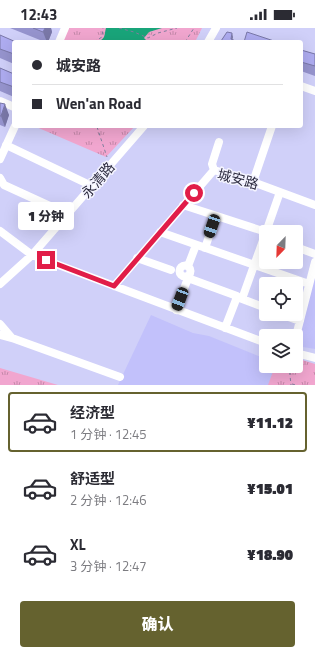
<!DOCTYPE html>
<html lang="zh">
<head>
<meta charset="utf-8">
<style>
  body { margin:0; font-family:"Titillium Web","Noto Sans SC",sans-serif; background:#f2f2f3; color:#2b2b33; height:100vh; display:flex; flex-direction:column; font-size:15px; white-space:nowrap }
  * { box-sizing:border-box; margin:0 }
  p { font-size:13px; color:#7c7c81 }
  .icon { flex:none; width:22px; height:22px; fill:none; stroke:currentColor; stroke-width:2; stroke-linecap:round; stroke-linejoin:round }
  .map { position:relative; height:357px; overflow:hidden }
  .drawer { display:flex; flex-direction:column; background:#fff; flex:1 }
  .drawer>* { flex:none }
  .top-card { position:absolute; left:12px; top:12px; width:291px; height:88px; border-radius:4px; box-shadow:0 4px 16px #0002; display:grid; align-content:center; height:88px; padding:0 20px; background:#fff }
  .needle { width:26px; rotate:203deg }
  .fabs { position:absolute; left:259px; top:197px; display:grid; gap:8px }
  .fabs a { display:grid; place-items:center; width:44px; height:44px; border-radius:4px; background:#fff; box-shadow:0 4px 16px #0002; font-size:20px }
  .end { position:absolute; width:18px; height:18px; margin:-9px; border:5px solid #e11d48; background:#fff; box-shadow:0 0 0 2px #fff }
  .from { border-radius:50% }
  .bubble { position:absolute; height:28px; border-radius:4px; background:#fff; box-shadow:0 4px 16px #0002; font-size:13px; font-weight:800; line-height:28px; text-align:center }
  .car { position:absolute; width:12px; height:24px; margin:-12px -6px; border-radius:5px; box-shadow:0 0 3px 1px #0007; background:linear-gradient(#222 24%,#8ab4d8 0 40%,#222 0 76%,#8ab4d8 0 86%,#222 0) }
  .top-card b { display:flex; align-items:center; gap:14px; height:38px; font-size:15px }
  .top-card b+b { border-top:1px solid #e1e1e2 }
  .top-card i { width:10px; height:10px; background:#2b2b33 }
  ul { padding:7px 0 0; list-style:none }
  li { display:flex; align-items:center; gap:12px; height:60px; margin:0 8px 6px; padding:0 12px; border:2px solid transparent; border-radius:4px }
  li div { flex:1 }
  li b { display:block; font-size:15px }
  li em { font-style:normal; font-weight:800 }
  li.on { border-color:#65622f }
  li>.icon { width:36px; height:36px; stroke-width:1.5 }
  .action { display:flex; gap:8px; margin-top:auto; padding:8px 20px }
  .action a { flex:1; height:46px; border-radius:4px; background:#65622f; color:#fff; font-size:16px; font-weight:800; line-height:46px; text-align:center }
  .status { display:flex; justify-content:space-between; align-items:center; height:28px; padding:0 20px; background:#fff; direction:ltr }
  .status svg { height:11px; fill:currentColor }
  .map>svg:first-child { display:block }
  .built { fill:#c2c1fb }
  .park { fill:url(#park-tufts) }
  .water { fill:#19a57a }
  .lines { fill:none; stroke-linecap:round; stroke-linejoin:round }
  .path { stroke:#807f9e; stroke-width:1; stroke-dasharray:3 3; stroke-linecap:butt }
  .minor { stroke:#fff; stroke-width:8 }
  .wall { fill:#9694ce }
  .shaded-wall { fill:#7a78a8 }
  .building { fill:#aeacf0; stroke:#7a78a8 }
  .route { stroke:#e11d48; stroke-width:5 }
  .labels { text-anchor:middle; stroke-width:3; stroke-linejoin:round; paint-order:stroke }
  .street-label { font-size:14px; fill:#2e2d41; stroke:#f4f4ff }
</style>
</head>
<body>
<div class="status"><b>12:43</b><svg viewBox="0 0 49 12"><path d="M0 12V9h3v3zM5 12V6h3v6zM10 12V3h3v9zM15 12V0h3v12zM26 1h20v11H26zM47 4h2v5h-2z"/></svg></div>
<div class="map">
<svg width="315" height="357" viewBox="0 0 315 357">
  <defs>
    <pattern id="park-tufts" width="24" height="20" patternUnits="userSpaceOnUse"><rect width="24" height="20" fill="#f1a6cf"/><path d="M3 7l-1-3M5 7V3M7 7l1-3M15 17l-1-3M17 17v-4M19 17l1-3" fill="none" stroke="#c488aa"/></pattern>
  </defs>
  <rect width="100%" height="100%" fill="#d0d0f9"/>
  <path class="built" d="M 315,246 L 315,321 L 297,318 Z
    M 151,287 L 193,305 L 209,308 L 266,331 L 266,338 L 281,338 L 275,357 L 118,357 Z"/>
  <path class="park" d="M 63,0 L 202,0 L 195,14 L 56,14 Z
    M 34,98 L 135,98 L 106,129 Z
    M 296,330 L 315,336 L 315,357 L 268,357 L 275,338 L 296,338 Z
    M 0,340 L 58,357 L 0,357 Z"/>
  <path class="water" d="M 106,0 L 162,0 L 149,4 L 144,10 L 146,12 L 145,14 L 98,14 C 106,10 104,7 106,0 Z"/>
  <g class="lines">
    <path class="path" d="M 119,0 L 134,4 L 148,10 L 158,5 L 177,0
      M 94,14 L 102,9 L 103,0
      M 185,14 L 194,0
      M 82,98 L 97,99 L 102,98
      M 97,99 L 107,129
      M 289,338 L 291,357
      M 292,356 L 296,357"/>
    <path class="minor" d="M 59,14 L 65,0
      M 208,14 L 216,0
      M 301,58 L 315,63
      M 0,73 L 14,79
      M 6,117 L 92,158
      M 0,131 L 15,98
      M 214,142 L 212,136 L 219,114
      M 0,150 L 4,157 L 52,179 L 66,188
      M 253,154 L 272,98
      M 183,177 L 266,204
      M 0,203 L 32,227 L 266,315
      M 160,204 L 309,256
      M 266,204 L 280,164
      M 296,219 L 315,226
      M 205,220 L 216,188
      M 137,230 L 171,242
      M179.5 243a5.5 5.5 0 1 1 11 0a5.5 5.5 0 1 1-11 0Z
      M 188,238 L 196,217
      M 185,249 L 237,268 L 237,269 L 266,280
      M 0,256 L 32,227 L 144,98
      M 114,258 L 214,142 L 253,154 L 315,177
      M 242,271 L 266,204
      M 176,282 L 188,250
      M 280,286 L 300,293
      M 0,296 L 12,310
      M 225,300 L 237,269
      M 0,307 L 12,310 L 120,349
      M 296,308 L 315,234
      M 296,325 L 315,330"/>
  </g>
  <path class="wall" d="M 10,0 L 51,0 L 52,4 L 48,14 L 45,14 Z
    M 0,7 L 14,14 L 14,36 L 0,30 Z
    M 301,22 L 315,26 L 315,48 L 301,43 Z
    M 0,40 L 14,46 L 14,69 L 0,63 Z
    M 0,75 L 9,87 L 5,99 L 0,97 Z"/>
  <path class="shaded-wall" d="M 45,0 L 51,0 L 52,4 L 48,14 L 47,14 L 43,4 Z
    M 232,5 L 233,9 L 232,14 L 231,11 Z
    M 5,76 L 9,87 L 5,99 L 1,88 Z"/>
  <path class="building" d="M 33,0 L 45,0 L 43,4 Z
    M 227,4 L 232,5 L 231,11 L 238,14 L 223,14 L 221,13 Z
    M 247,4 L 274,13 L 274,14 L 244,14 Z
    M 0,7 L 16,14 L 14,14 L 14,26 L 0,21 Z
    M 301,22 L 315,26 L 315,38 L 301,34 Z
    M 0,40 L 14,46 L 14,59 L 0,54 Z
    M 0,75 L 5,76 L 1,88 L 0,88 Z"/>
  <g class="lines">
    <path class="route" d="M 46,232 L 114,258 L 194,165"/>
  </g>
  <g class="labels">
    <g class="street-label">
      <text transform="translate(238 151) rotate(15)" y="5">城安路</text>
      <text transform="translate(98 152) rotate(-49)" y="5">永清路</text>
    </g>
  </g>
</svg>
<div class="fabs">
<a><svg class="needle" viewBox="-14 -14 28 28"><path d="M0-13l5 13h-10z" fill="#e53935"/><path d="M0 13l5-13h-10z" fill="#7c7c81"/></svg></a>
<a><svg class="icon" aria-label="locate" viewBox="0 0 24 24"><circle cx="12" cy="12" r="6"/><path d="M12 2v4M12 18v4M2 12h4M18 12h4"/></svg></a>
<a><svg class="icon" aria-label="layers" viewBox="0 0 24 24"><path d="M12 4l9 5-9 5-9-5zM3 14l9 5 9-5"/></svg></a>
</div>
<i class="end from" style="left:194px;top:165px"></i>
<i class="end" style="left:46px;top:232px"></i>
<div class="bubble" style="left:18px;top:174px;width:56px">1 分钟</div>
<i class="car" style="left:212px;top:198px;rotate:199deg"></i>
<i class="car" style="left:180px;top:271px;rotate:201deg"></i>
<div class="top-card">
<b><i class="from"></i>城安路</b>
<b><i></i>Wen'an Road</b>
</div>
</div>
<section class="drawer">
<ul>
<li class="on"><svg class="icon" aria-label="car" viewBox="0 0 24 24"><path d="M5 17H2v-5l4-1 3-4h7l3 4 3 1v5h-3M9 17h6M6 11h13"/><circle cx="7" cy="17" r="2"/><circle cx="17" cy="17" r="2"/></svg><div><b>经济型</b><p>1 分钟 · 12:45</p></div><em>¥11.12</em></li>
<li><svg class="icon" aria-label="car" viewBox="0 0 24 24"><path d="M5 17H2v-5l4-1 3-4h7l3 4 3 1v5h-3M9 17h6M6 11h13"/><circle cx="7" cy="17" r="2"/><circle cx="17" cy="17" r="2"/></svg><div><b>舒适型</b><p>2 分钟 · 12:46</p></div><em>¥15.01</em></li>
<li><svg class="icon" aria-label="car" viewBox="0 0 24 24"><path d="M5 17H2v-5l4-1 3-4h7l3 4 3 1v5h-3M9 17h6M6 11h13"/><circle cx="7" cy="17" r="2"/><circle cx="17" cy="17" r="2"/></svg><div><b>XL</b><p>3 分钟 · 12:47</p></div><em>¥18.90</em></li>
</ul>
<div class="action"><a>确认</a></div>
</section>
</body>
</html>
